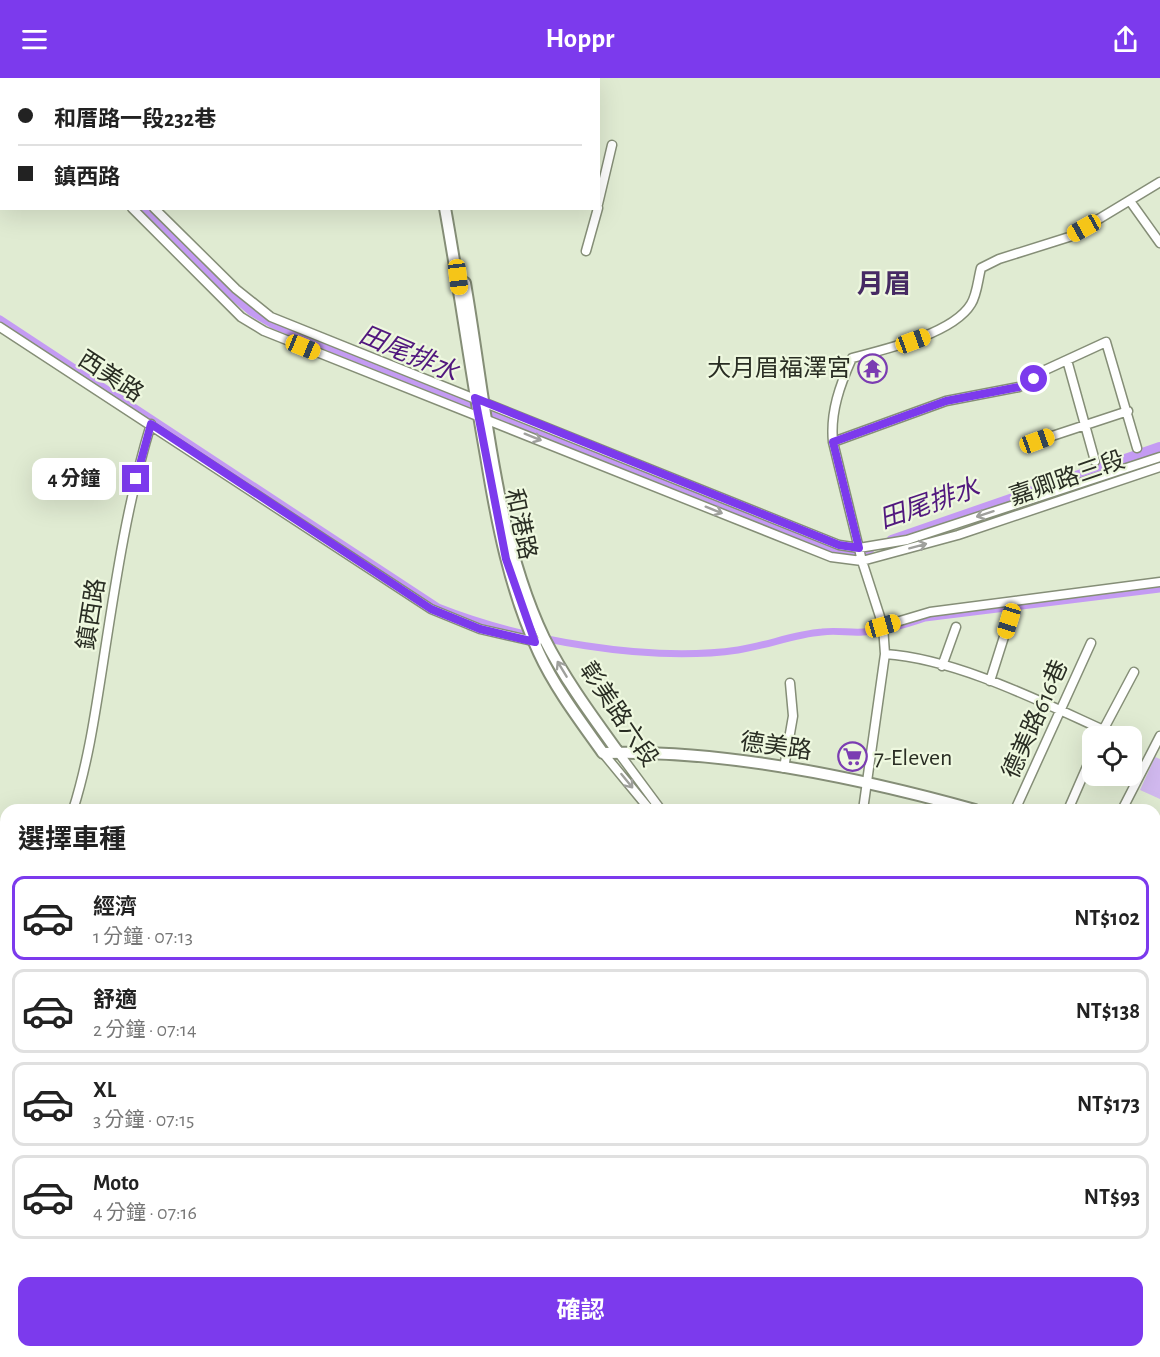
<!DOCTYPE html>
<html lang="zh-TW">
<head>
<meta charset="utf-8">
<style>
  body { margin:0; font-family:"Alegreya Sans","Noto Sans TC",sans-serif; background:#f2f2f2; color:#222; height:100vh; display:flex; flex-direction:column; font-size:22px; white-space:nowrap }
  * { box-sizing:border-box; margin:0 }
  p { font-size:20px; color:#767676 }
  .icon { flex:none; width:33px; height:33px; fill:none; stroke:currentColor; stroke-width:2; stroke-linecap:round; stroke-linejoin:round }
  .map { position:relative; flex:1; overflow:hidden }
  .side { position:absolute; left:0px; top:726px; width:1161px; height:554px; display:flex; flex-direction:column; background:#fff; border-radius:18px 18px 0 0; box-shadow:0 6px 24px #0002 }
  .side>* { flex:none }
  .hud { position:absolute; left:0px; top:0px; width:600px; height:132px; box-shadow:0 6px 24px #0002; display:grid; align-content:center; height:132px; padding:0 18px; background:#fff }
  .buttons { position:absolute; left:1082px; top:648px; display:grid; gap:12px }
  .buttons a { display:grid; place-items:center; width:60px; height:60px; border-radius:12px; background:#fff; box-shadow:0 6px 24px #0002; font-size:30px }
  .end { position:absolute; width:27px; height:27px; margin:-14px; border:8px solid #7c3aed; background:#fff; box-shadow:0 0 0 3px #fff }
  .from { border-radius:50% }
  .bubble { position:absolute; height:42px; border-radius:12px; background:#fff; box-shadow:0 6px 24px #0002; font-size:20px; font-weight:700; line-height:42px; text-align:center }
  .car { position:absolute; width:18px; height:36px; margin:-18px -9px; border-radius:8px; box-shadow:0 0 4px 2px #0007; background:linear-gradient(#f5c518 24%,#345 0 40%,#f5c518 0 76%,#345 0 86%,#f5c518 0) }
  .hud b { display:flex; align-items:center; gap:21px; height:57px; font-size:22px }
  .hud b+b { border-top:2px solid #e0e0e0 }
  .hud i { width:15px; height:15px; background:#222 }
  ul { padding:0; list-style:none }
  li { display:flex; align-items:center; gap:18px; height:84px; margin:0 12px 9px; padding:0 6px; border:3px solid #e0e0e0; border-radius:12px }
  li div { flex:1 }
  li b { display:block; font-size:22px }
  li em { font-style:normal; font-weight:700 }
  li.on { border-color:#7c3aed }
  li>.icon { width:54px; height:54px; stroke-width:1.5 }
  h2 { padding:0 18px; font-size:27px; line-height:72px }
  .cta { display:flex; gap:12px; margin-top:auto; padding:12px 18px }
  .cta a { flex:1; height:69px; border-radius:12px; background:#7c3aed; color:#fff; font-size:24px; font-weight:700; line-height:69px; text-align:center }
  header { display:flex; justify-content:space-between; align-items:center; height:78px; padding:0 18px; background:#7c3aed; color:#fff; font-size:27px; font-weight:700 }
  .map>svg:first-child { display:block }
  .green { fill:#d1b9ef }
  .water { fill:#c49bf3 }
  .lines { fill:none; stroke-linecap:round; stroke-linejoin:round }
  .stream { stroke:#c49bf3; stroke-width:2 }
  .canal { stroke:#c49bf3; stroke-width:7 }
  .river { stroke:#c49bf3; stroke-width:12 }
  .minor-casing { stroke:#858e77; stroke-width:11 }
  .major-casing { stroke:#858e77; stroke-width:14 }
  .minor { stroke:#fff; stroke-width:8 }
  .major { stroke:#fff; stroke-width:10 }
  .oneway { stroke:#9fa09c }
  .route { stroke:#7c3aed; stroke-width:8 }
  .labels { text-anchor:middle; stroke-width:4.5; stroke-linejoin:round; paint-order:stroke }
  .poi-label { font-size:24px; fill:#292d23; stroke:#eef8df; text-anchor:end }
  .street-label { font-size:24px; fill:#292d23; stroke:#eef8df }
  .water-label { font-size:26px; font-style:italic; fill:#51187e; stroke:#eef8df }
  .quarter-label { font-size:27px; font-weight:bold; fill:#462a63; stroke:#eef8df }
</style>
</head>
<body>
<header><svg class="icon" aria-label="menu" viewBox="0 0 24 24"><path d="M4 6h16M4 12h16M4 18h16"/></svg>Hoppr<svg class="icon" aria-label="share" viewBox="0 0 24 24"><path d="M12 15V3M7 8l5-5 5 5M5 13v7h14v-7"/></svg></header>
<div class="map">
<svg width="1160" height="1279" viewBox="0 0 1160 1279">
  <rect width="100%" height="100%" fill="#e0ebd2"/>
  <path class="green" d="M 1155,679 L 1160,681 L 1160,721 L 1140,712 Z"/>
  <path class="water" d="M 139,131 L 149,131 L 237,217 L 264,238 L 461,318 L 462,327 L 271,250 L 249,237 L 230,221 Z"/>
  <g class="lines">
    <path class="stream" d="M 1155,1086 L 1158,1110
      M 0,1115 L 6,1090
      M 1159,1122 L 1160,1138
      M 1155,1165 L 1160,1160"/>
    <path class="canal" d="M 0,241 L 438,529 C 521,562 649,585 738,572 C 766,568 794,556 822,554 C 836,552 850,555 863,554 C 885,553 905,547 925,540 L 1160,511
      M 0,1154 L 6,1134"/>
    <path class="river" d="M 447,317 L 629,392 L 815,464 L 850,476 L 869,470
      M 892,463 L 1160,370"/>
    <defs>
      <path id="minor" d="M 21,0 L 22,2
        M 0,2 L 2,4
        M 1130,123 L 1160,165
        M 598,126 L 612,67
        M 132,130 L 241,239 L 264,253 L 831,479 L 862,483 L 958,457 L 1160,389
        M 154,130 L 236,211 L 271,239 L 839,467 L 859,470 L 907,462 L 1160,379
        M 586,173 L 598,130
        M 0,249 L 431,531 L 480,551 L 537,564
        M 1067,282 L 1095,383
        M 1037,363 L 1128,333
        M 833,364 L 946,323 L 1019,309 L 1043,293 L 1106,264 L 1137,370
        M 883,548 L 930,534 L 1160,504
        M 885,576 C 960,581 1049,628 1117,658
        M 942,588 L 956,549
        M 990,603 L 1009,543
        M 1100,658 L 1134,594
        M 618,674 L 661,732
        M 603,675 L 650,732
        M 784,690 L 793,638 L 790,605
        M 73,732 C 87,688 94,643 101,598 C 114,514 126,428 151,346
        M 863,732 L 885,576 L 883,548 L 862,483 L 833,364 C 830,334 840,307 852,280 C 883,272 953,256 971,226 C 977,217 978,201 981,190 L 999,181 L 1069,159 L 1160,104
        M 1015,732 L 1091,565
        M 1068,732 L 1092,677
        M 1122,732 L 1160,658
        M 1157,916 L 1160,911
        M 1155,953 L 1160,943
        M 1155,964 L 1160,967
        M 1155,1036 L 1160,1039
        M 1155,1121 L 1160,1113
        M 1155,1204 L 1160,1211
        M 1155,1239 L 1160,1236
        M 788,1274 L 805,1279
        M 977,1274 L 982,1279
        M 1069,1274 L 1073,1279
        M 190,1279 L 191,1274
        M 729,1279 L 742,1274
        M 761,1279 L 761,1274
        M 1100,1279 L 1108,1274"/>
      <path id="major" d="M 428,0 L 429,2
        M 445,130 C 460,213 471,295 486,378 C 497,445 510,513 539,575 C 555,610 581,644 603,675 C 723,671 860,700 975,732
        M 465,205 C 485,320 494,455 544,560 C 564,600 592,638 618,674
        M 1155,804 L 1160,806
        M 0,829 L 6,832
        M 464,1279 L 465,1274
        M 473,1279 L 475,1274"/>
    </defs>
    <use href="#minor" class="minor-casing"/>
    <use href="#major" class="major-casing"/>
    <use href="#minor" class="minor"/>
    <use href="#major" class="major"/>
  </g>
  <defs><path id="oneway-shaft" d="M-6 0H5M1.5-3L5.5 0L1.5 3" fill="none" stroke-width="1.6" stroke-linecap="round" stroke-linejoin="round" transform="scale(1.5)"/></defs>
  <g class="oneway">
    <use href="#oneway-shaft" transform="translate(533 359) rotate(22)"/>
    <use href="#oneway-shaft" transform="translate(714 432) rotate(22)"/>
    <use href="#oneway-shaft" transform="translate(985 436) rotate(162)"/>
    <use href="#oneway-shaft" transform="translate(918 468) rotate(-15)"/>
    <use href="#oneway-shaft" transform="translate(562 591) rotate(-121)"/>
    <use href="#oneway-shaft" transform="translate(627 703) rotate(51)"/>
  </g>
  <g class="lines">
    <path class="route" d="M 136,401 L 151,346 L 431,531 L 480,551 L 535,564 L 506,481 L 475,320 L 839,467 L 859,470 L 833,364 L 946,323 L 1019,309 L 1034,301"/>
  </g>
  <defs>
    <symbol id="temple-ring" viewBox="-11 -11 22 22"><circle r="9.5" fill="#eef8df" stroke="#7b3db2" stroke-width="1.5"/><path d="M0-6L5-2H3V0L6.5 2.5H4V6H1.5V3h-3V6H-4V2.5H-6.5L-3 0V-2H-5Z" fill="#7b3db2"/></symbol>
    <symbol id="supermarket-ring" viewBox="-11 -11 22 22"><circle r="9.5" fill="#eef8df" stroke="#7b3db2" stroke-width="1.5"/><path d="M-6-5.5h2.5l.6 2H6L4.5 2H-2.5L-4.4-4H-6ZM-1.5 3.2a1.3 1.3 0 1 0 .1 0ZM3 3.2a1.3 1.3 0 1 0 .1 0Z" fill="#7b3db2"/></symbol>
  </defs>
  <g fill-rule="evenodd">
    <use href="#temple-ring" x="856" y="274" width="33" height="33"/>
    <use href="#supermarket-ring" x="836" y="662" width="33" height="33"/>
  </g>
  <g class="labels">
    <g class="poi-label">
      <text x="851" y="298">大月眉福澤宮</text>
      <text x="874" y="687" text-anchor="start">7-Eleven</text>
    </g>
    <g class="street-label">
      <text transform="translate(111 298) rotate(33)" y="8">西美路</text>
      <text transform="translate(1067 400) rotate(-19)" y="8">嘉卿路三段</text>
      <text transform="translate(521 446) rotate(78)" y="8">和港路</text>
      <text transform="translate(91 536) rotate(-81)" y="8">鎮西路</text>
      <text transform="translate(619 636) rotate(56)" y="8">彰美路六段</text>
      <text transform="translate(1035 641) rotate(-66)" y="8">德美路616巷</text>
      <text transform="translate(776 668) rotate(8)" y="8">德美路</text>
    </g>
    <g class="water-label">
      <text transform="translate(409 275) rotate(23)" y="9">田尾排水</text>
      <text transform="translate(929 425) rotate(-19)" y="9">田尾排水</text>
    </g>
    <g class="quarter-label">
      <text x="884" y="215">月眉</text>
    </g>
  </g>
</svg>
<div class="buttons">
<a><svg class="icon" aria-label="locate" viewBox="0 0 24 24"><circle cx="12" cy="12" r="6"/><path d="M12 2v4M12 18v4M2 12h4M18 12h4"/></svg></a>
</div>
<i class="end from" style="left:1034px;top:301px"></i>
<i class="end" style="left:136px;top:401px"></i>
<div class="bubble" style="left:32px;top:380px;width:84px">4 分鐘</div>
<i class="car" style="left:1084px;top:150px;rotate:241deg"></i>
<i class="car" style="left:458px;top:199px;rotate:173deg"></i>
<i class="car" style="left:913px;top:263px;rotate:70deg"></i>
<i class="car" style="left:303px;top:269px;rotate:112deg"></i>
<i class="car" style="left:1037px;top:363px;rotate:70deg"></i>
<i class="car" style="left:1009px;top:543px;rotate:197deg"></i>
<i class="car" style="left:883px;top:548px;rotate:74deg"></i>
<div class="hud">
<b><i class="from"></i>和厝路一段232巷</b>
<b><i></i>鎮西路</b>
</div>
<section class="side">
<h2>選擇車種</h2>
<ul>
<li class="on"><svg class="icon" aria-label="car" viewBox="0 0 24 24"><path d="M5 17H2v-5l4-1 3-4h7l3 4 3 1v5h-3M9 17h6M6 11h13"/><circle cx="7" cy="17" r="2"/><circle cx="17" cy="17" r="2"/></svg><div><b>經濟</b><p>1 分鐘 · 07:13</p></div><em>NT$102</em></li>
<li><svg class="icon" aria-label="car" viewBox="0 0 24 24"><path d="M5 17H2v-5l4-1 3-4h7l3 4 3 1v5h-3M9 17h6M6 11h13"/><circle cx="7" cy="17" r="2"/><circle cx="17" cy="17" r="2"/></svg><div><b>舒適</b><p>2 分鐘 · 07:14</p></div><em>NT$138</em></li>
<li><svg class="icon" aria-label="car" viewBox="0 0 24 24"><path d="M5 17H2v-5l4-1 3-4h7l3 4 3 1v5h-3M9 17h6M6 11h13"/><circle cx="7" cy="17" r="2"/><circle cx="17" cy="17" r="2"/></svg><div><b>XL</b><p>3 分鐘 · 07:15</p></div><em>NT$173</em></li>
<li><svg class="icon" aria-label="car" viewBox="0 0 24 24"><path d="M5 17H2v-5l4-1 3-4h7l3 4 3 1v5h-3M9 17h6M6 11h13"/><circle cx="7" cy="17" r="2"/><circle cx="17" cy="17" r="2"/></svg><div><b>Moto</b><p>4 分鐘 · 07:16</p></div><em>NT$93</em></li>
</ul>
<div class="cta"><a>確認</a></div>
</section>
</div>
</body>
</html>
